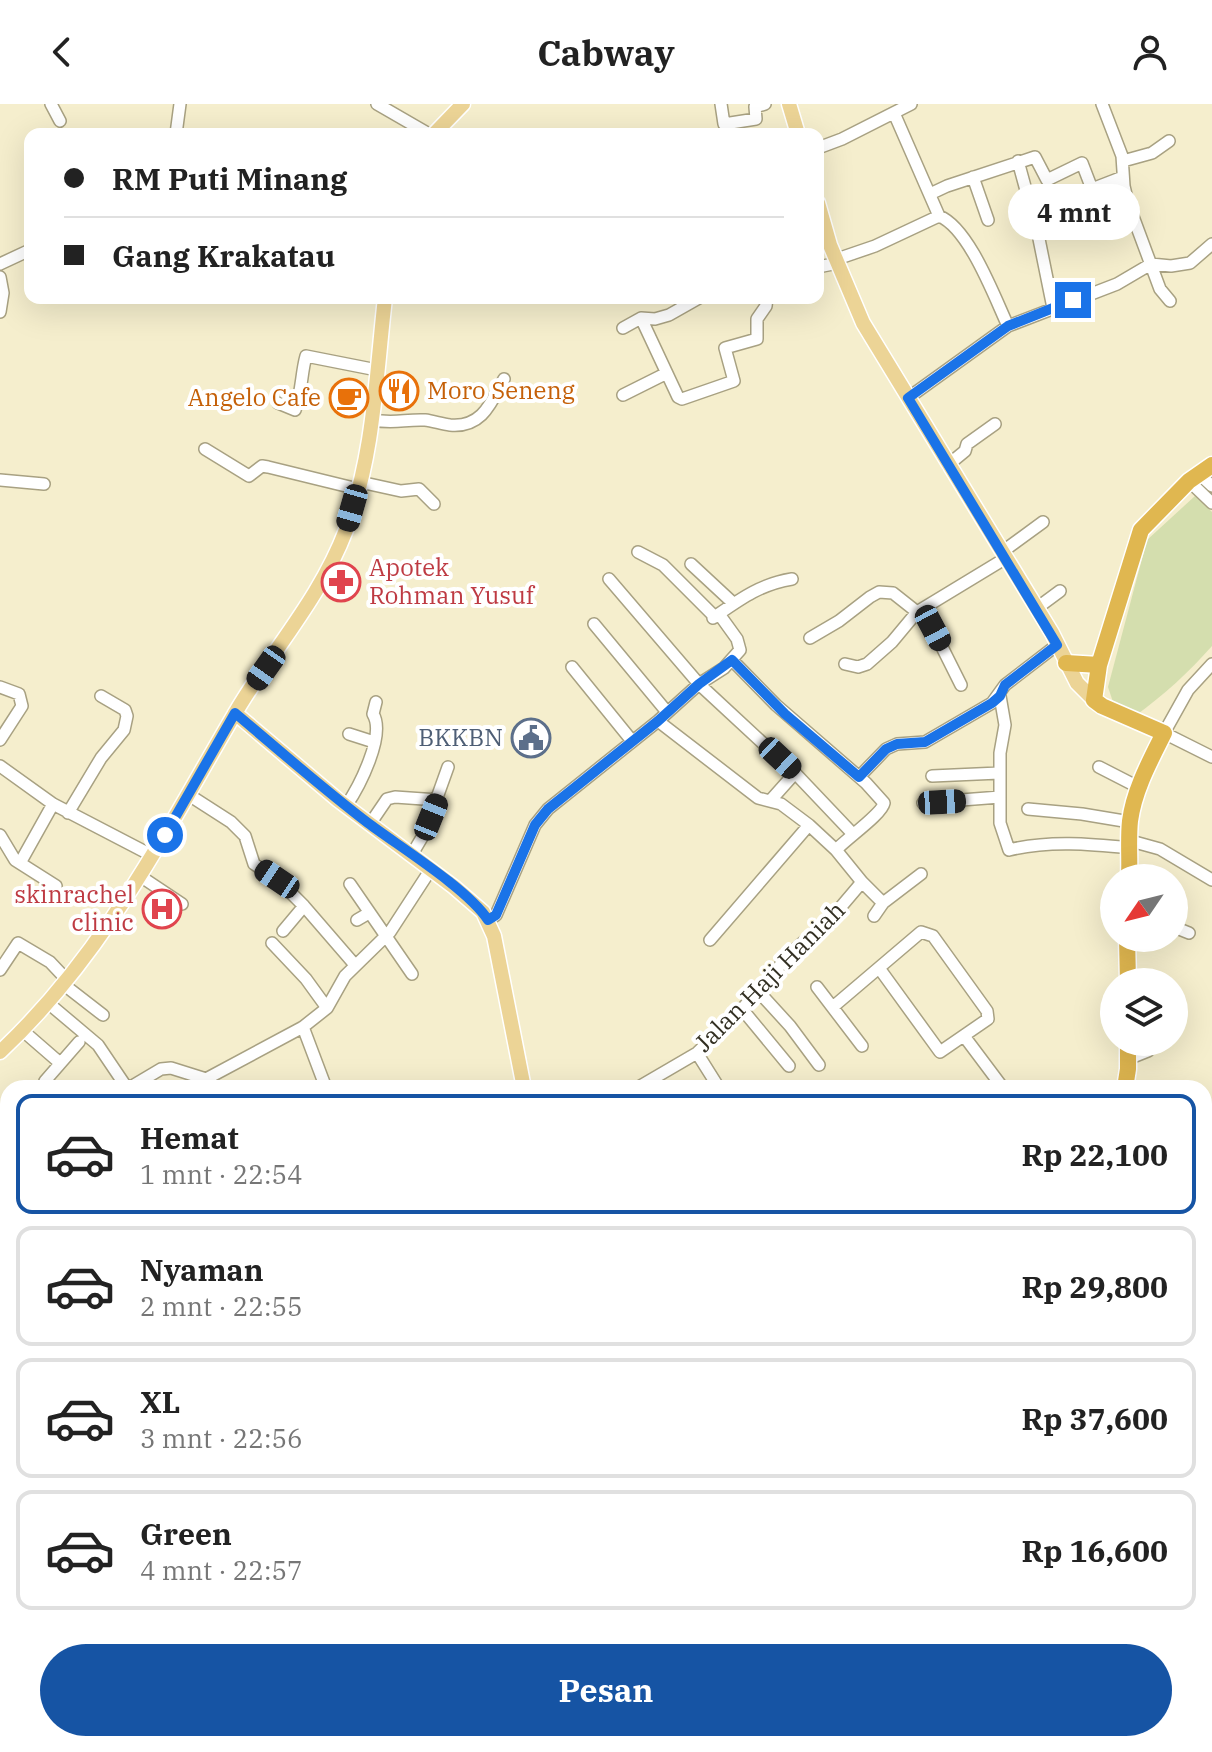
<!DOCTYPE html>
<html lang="id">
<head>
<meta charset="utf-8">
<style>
  body { margin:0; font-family:"IBM Plex Serif",serif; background:#f6f6f6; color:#222; height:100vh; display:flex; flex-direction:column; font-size:30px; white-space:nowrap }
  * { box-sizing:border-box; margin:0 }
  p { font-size:26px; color:#767676 }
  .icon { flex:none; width:44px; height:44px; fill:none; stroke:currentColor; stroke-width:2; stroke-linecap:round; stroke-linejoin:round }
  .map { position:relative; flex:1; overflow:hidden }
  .panel { position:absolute; left:0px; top:976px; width:1212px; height:672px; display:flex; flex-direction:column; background:#fff; border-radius:24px 24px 0 0; box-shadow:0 8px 32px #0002 }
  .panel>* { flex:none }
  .banner { position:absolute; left:24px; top:24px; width:800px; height:176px; border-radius:16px; box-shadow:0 8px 32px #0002; display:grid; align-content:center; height:176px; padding:0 40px; background:#fff }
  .needle { width:52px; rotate:235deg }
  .tools { position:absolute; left:1100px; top:760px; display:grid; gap:16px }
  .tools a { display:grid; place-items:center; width:88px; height:88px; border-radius:50%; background:#fff; box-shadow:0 8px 32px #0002; font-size:40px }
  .end { position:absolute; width:36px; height:36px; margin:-18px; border:10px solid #1a73e8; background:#fff; box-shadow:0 0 0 4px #fff }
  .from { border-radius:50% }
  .bubble { position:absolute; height:56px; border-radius:28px; background:#fff; box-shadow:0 8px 32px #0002; font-size:26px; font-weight:800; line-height:56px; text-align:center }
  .car { position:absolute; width:24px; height:48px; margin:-24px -12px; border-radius:10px; box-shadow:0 0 6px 2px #0007; background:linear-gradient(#222 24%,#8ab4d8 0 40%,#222 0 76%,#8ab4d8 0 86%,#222 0) }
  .banner b { display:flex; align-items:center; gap:28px; height:76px; font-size:30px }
  .banner b+b { border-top:2px solid #e0e0e0 }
  .banner i { width:20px; height:20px; background:#222 }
  ul { padding:14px 0 0; list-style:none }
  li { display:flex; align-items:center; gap:24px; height:120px; margin:0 16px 12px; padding:0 24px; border:4px solid #e0e0e0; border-radius:16px }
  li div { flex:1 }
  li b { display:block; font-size:30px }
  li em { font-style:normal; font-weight:800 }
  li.selected { border-color:#1654a4 }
  li>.icon { width:72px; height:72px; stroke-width:1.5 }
  .action { display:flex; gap:16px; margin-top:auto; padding:16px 40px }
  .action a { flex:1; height:92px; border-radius:48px; background:#1654a4; color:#fff; font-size:32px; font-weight:800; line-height:92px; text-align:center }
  header { display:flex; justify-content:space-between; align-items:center; height:104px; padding:0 40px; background:#fff; font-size:36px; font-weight:800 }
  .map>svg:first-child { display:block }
  .green { fill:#d4deae }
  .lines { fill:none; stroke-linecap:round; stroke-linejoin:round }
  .minor-casing { stroke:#a8a182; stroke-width:14 }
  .major-casing { stroke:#fff; stroke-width:17 }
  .highway-casing { stroke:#fff; stroke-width:19 }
  .minor { stroke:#fff; stroke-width:11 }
  .major { stroke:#ecd496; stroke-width:14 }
  .highway { stroke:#e0b750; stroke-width:16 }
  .route { stroke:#1a73e8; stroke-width:10 }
  .labels { text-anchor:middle; stroke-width:8; stroke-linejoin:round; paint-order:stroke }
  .food-label { font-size:24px; fill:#c56008; stroke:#fff; text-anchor:start }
  .health-label { font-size:24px; fill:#be3a42; stroke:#fff; text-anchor:start }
  .service-label { font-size:24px; fill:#4e5e75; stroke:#fff; text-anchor:end }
  .street-label { font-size:24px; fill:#322f22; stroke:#fff }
</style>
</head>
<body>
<header><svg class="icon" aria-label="back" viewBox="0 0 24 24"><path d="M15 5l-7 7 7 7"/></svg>Cabway<svg class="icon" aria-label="person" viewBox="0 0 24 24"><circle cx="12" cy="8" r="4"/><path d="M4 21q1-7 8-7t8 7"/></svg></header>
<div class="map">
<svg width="1212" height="1648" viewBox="0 0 1212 1648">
  <rect width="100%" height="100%" fill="#f5eecd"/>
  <path class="green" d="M 1195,392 L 1212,408 L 1212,542 C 1189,568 1164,591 1135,612 L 1114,601 L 1108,583 L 1147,436 Z"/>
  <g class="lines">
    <defs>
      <path id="minor" d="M 51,0 L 60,17
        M 377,0 L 429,30
        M 721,0 L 724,20 L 756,15 L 755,3 L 765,0
        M 1102,0 L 1122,52 L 1124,82 L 1128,99 L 1160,185 L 1170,197
        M 894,9 L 939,112
        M 176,30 L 180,0
        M 818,44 L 842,35 L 911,0
        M 1018,57 L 1038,130 L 1053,204
        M 1123,57 L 1152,49 L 1169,37
        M 973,73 L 988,116
        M 930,90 L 947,82 L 1035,53 L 1047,76 L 1082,59 L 1092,85 L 1123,73
        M 837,155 L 875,142 L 939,112 C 969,124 994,192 1008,222
        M 0,160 L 30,146
        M 818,163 L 838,159
        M 0,173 L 3,189 L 0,208
        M 641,214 L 678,293 L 682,295 L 734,277 L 725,244 L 757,235 L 757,215 L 766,202 L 767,194
        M 623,224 L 641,214 L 655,215 L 669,211 L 699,194
        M 623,291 L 665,270
        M 908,294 L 1008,222 L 1117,180 L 1151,160 L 1171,162 L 1190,159 L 1212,140
        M 278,299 L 295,306 C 302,288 301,270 306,252 L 377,266
        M 373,316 C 395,320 405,315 425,316 C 433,317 442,320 450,321 C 482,324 491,299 504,275
        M 205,345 L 249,372 L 262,362 L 268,363 L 358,385
        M 948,361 L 965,347 L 967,340 L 995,320
        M 1199,370 L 1212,382
        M 0,376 L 44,380
        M 1189,377 L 1212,399
        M 360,378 L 401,387 L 419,385 L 434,400
        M 638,448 L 663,461 L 715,513
        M 1002,448 L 1043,418
        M 691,460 L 733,499
        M 609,475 L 699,580 L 795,669 L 852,729
        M 1037,504 L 1060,487
        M 923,505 L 961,581
        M 713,514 C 739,496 760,480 792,475
        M 594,520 L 667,608
        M 810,534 L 839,517 L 870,493 L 879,488 L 893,489 L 917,508
        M 732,556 L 776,601 L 866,679 L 884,699 C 882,710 847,734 836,746
        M 845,560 L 858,563 L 867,560 L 892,538 L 917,508 L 1006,454
        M 1212,560 L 1188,586 L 1164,629 L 1212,653
        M 572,563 L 632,637
        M 0,583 L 19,590 L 22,602 L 0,636
        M 1000,592 L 1005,621 L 1000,649 L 1000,719 L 1009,746 C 1049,736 1090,740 1131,744
        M 658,617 L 699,580 L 724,564 L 740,546 L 737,535 L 719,510
        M 349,630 L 374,638
        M 0,662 L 53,700 L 153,752
        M 1099,663 L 1138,683
        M 932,672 L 999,669
        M 859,673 L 886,645 L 897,640 L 925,638 L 992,599 L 1005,581 L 1057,541
        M 189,691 L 231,718 L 245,732 L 254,760 L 277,775 L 304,802 L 355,861
        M 770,697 L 795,669
        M 923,699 L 1000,693
        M 346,702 C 359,683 386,631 373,610 L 376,598
        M 1028,705 L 1082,710 L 1130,718
        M 68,709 L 101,654 L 124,626 L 127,612 L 125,606 L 101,592
        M 370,720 L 387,695 L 395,693 L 438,696
        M 0,731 L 15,756 L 56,782
        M 1131,737 L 1160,745 L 1212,776
        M 411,752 L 424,730 L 448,663
        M 20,759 L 53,700
        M 140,772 L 182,800
        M 862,778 L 883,799
        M 350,780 L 412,870
        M 874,812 L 883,799 L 921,770
        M 357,816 L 369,809
        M 488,816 L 496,811 L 535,721 L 548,705 L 658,617 L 758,694 L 781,700 L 809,721 L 836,746 L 862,778 L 834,811 L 791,849 L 742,905 L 697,949 L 637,984
        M 1174,823 L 1189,829
        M 283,827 L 304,802
        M 710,836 L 809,721
        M 272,839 L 306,875 L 327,904
        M 0,866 L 18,839 L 50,858 L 67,876
        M 63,880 L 103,911
        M 817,883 L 862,942
        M 758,887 L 790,922 L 819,961
        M 47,898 L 98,941 L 127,984
        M 834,902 L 921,828 L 933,832 L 987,907 L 988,915 L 940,948 L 879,864
        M 742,905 L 789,962
        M 303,923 L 326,984
        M 22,926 L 60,959
        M 964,932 L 1003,984
        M 697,949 L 719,984
        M 1128,955 L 1148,947 L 1154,938
        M 45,977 L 79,938
        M 129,984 L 161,965 L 171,964 L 206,975 L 303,923 L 327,904 L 345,872 L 390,828 L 431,765
        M 0,1017 L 8,1021
        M 0,1049 L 8,1049
        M 1204,1075 L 1212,1082
        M 0,1114 L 3,1106
        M 1204,1177 L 1212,1185
        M 0,1194 L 8,1203
        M 8,1233 L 8,1239
        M 1204,1238 L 1212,1230
        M 0,1261 L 8,1257
        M 0,1306 L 8,1306
        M 0,1342 L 8,1342
        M 0,1424 L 8,1432
        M 5,1453 L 8,1450
        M 0,1495 L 8,1488
        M 0,1582 L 8,1573
        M 60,1640 L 66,1648
        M 163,1640 L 172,1648
        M 176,1640 L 181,1648
        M 269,1640 L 269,1648
        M 547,1640 L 553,1646
        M 604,1640 L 617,1648
        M 842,1640 L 845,1648
        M 925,1640 L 932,1648
        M 973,1640 L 978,1648
        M 291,1648 L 322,1642
        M 429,1648 L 439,1640
        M 477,1648 L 484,1640
        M 893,1648 L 902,1640
        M 1091,1648 L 1106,1643"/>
      <path id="major" d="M 789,0 L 798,30
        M 434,30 L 463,0
        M 818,99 L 830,141 L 863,219 L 1052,529 L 1077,579 L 1094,596
        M 235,609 L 338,696 L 454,783 L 483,808 L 494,832 L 524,984
        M 0,948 C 103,852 164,730 234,611 C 271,547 319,497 346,426 C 374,351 376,272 385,194
        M 1204,1618 L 1212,1620"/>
      <path id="highway" d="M 1066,559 L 1099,561
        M 1129,774 C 1130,755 1128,736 1130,717 C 1134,686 1150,657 1164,629 L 1102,602 L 1094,596 L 1099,561 L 1141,426 L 1189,377 L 1212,361
        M 1127,834 L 1128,878
        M 1125,984 L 1128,965 L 1128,938
        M 721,1648 L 726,1640"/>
    </defs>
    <use href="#minor" class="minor-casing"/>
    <use href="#major" class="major-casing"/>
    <use href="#highway" class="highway-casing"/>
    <use href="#minor" class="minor"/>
    <use href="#major" class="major"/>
    <use href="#highway" class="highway"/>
  </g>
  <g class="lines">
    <path class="route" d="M 165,731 L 235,609 C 279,646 322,684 368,719 C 400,743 468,785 488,816 L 496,811 L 535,721 L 548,705 L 658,617 L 699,580 L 732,556 L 785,610 L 859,673 L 886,645 L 897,640 L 925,638 L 992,599 L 1000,592 L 1005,581 L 1057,541 L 908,294 L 1008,222 L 1073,196"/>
  </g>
  <defs>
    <symbol id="restaurant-ring" viewBox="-11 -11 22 22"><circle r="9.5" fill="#fff" stroke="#e8710a" stroke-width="1.5"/><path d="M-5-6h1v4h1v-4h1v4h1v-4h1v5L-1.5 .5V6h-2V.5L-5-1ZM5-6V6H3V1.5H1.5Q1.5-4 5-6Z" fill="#e8710a"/></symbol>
    <symbol id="cafe-ring" viewBox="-11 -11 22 22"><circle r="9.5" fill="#fff" stroke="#e8710a" stroke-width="1.5"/><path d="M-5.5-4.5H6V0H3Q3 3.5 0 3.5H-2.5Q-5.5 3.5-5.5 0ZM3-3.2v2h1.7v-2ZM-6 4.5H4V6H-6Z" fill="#e8710a"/></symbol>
    <symbol id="pharmacy-ring" viewBox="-11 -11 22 22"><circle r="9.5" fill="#fff" stroke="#e0444e" stroke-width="1.5"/><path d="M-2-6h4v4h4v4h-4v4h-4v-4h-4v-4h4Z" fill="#e0444e"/></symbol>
    <symbol id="civic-ring" viewBox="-11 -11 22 22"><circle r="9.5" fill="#fff" stroke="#5c6f8a" stroke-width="1.5"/><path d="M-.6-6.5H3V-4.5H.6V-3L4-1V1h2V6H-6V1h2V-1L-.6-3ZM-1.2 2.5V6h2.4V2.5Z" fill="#5c6f8a"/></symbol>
    <symbol id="hospital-ring" viewBox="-11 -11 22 22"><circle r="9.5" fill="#fff" stroke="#e0444e" stroke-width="1.5"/><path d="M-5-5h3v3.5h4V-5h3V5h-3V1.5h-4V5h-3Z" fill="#e0444e"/></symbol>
  </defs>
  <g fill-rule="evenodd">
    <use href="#restaurant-ring" x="377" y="265" width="44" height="44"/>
    <use href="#cafe-ring" x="327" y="272" width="44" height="44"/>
    <use href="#pharmacy-ring" x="319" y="456" width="44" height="44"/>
    <use href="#civic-ring" x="509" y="612" width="44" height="44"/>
    <use href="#hospital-ring" x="140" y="783" width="44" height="44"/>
  </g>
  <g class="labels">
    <g class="food-label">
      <text x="427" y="295">Moro Seneng</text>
      <text x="321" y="302" text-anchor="end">Angelo Cafe</text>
    </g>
    <g class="health-label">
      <text x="369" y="472">Apotek<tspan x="369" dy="28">Rohman Yusuf</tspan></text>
      <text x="134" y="799" text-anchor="end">skinrachel<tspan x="134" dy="28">clinic</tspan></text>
    </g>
    <g class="service-label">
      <text x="503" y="642">BKKBN</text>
    </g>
    <g class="street-label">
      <text transform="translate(770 873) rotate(-45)" y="8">Jalan Haji Haniah</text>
    </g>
  </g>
</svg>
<div class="tools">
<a><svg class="needle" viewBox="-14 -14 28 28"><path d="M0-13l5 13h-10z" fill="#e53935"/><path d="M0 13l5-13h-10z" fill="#767676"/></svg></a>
<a><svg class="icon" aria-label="layers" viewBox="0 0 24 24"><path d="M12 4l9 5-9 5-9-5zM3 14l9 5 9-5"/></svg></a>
</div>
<i class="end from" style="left:165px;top:731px"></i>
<i class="end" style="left:1073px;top:196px"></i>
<div class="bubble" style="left:1008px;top:80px;width:132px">4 mnt</div>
<i class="car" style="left:352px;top:404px;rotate:196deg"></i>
<i class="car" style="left:933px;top:524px;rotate:152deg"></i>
<i class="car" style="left:266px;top:564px;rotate:215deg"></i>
<i class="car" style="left:780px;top:654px;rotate:133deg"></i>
<i class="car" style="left:942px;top:698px;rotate:87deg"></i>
<i class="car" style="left:431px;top:713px;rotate:22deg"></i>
<i class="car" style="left:277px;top:775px;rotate:304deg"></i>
<div class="banner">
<b><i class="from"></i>RM Puti Minang</b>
<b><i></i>Gang Krakatau</b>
</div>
<section class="panel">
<ul>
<li class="selected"><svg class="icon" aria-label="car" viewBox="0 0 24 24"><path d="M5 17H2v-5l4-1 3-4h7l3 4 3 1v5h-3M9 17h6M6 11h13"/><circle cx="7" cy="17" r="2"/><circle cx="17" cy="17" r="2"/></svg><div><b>Hemat</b><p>1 mnt · 22:54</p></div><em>Rp 22,100</em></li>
<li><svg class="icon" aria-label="car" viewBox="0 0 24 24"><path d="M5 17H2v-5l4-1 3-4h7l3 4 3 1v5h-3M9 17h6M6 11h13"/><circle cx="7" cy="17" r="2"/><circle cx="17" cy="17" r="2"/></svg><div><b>Nyaman</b><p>2 mnt · 22:55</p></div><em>Rp 29,800</em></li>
<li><svg class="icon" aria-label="car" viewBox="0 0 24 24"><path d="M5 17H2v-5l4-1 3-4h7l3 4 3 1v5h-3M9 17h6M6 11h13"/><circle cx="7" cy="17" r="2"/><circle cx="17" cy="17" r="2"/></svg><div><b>XL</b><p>3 mnt · 22:56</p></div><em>Rp 37,600</em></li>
<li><svg class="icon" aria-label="car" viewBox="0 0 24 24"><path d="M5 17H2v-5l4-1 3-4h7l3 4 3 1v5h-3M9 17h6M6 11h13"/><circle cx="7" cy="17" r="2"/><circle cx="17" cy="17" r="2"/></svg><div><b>Green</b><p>4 mnt · 22:57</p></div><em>Rp 16,600</em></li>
</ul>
<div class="action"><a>Pesan</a></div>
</section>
</div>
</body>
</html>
